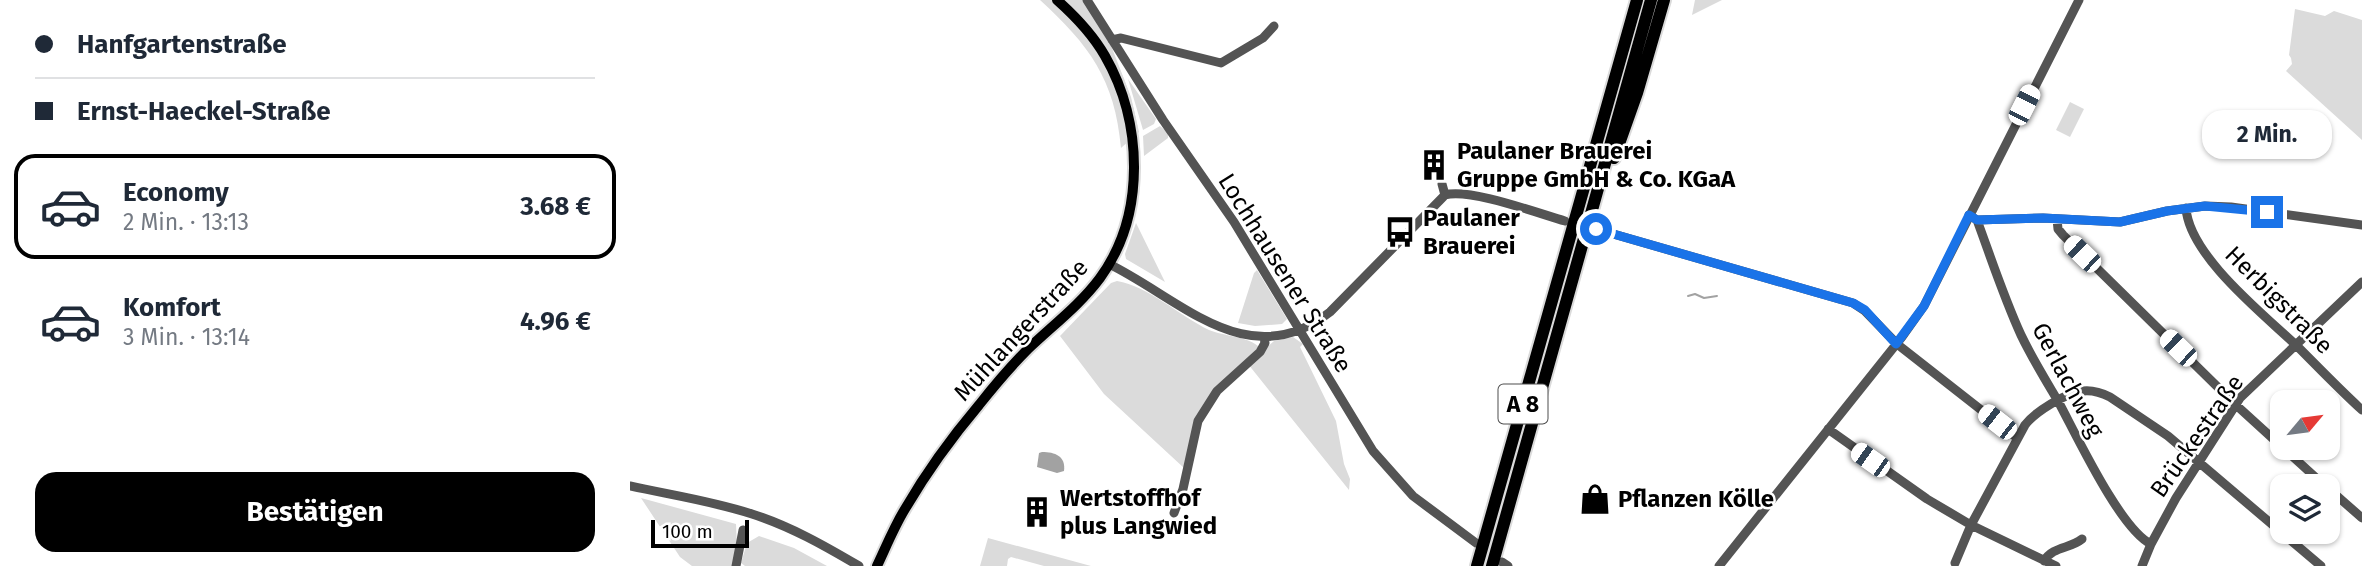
<!DOCTYPE html>
<html lang="de">
<head>
<meta charset="utf-8">
<style>
  body { margin:0; font-family:"Fira Sans",sans-serif; background:#f6f6f7; color:#1f2937; height:100vh; display:flex; flex-direction:column; font-size:26px; white-space:nowrap }
  * { box-sizing:border-box; margin:0 }
  p { font-size:23px; color:#747a83 }
  .icon { flex:none; width:38px; height:38px; fill:none; stroke:currentColor; stroke-width:2; stroke-linecap:round; stroke-linejoin:round }
  .map { position:relative; flex:1; overflow:hidden }
  .sheet { display:flex; flex-direction:column; background:#fff; width:630px }
  .sheet>* { flex:none }
  .banner { display:grid; align-content:center; height:154px; padding:0 35px; background:#fff }
  .needle { width:46px; rotate:61deg }
  .controls { position:absolute; left:1640px; top:390px; display:grid; gap:14px }
  .controls a { display:grid; place-items:center; width:70px; height:70px; border-radius:14px; background:#fff; box-shadow:0 2px 5px #0004; font-size:35px }
  .scale { position:absolute; left:21px; bottom:18px; width:98px; box-sizing:border-box; padding-left:7px; border:4px solid #000; border-top:0; font-size:19px; line-height:24px; white-space:nowrap; color:#000; -webkit-text-stroke:5px #fff; paint-order:stroke }
  .end { position:absolute; width:32px; height:32px; margin:-16px; border:9px solid #1a73e8; background:#fff; box-shadow:0 0 0 4px #fff }
  .from { border-radius:50% }
  .bubble { position:absolute; height:49px; border-radius:21px; background:#fff; box-shadow:0 2px 5px #0004; font-size:23px; font-weight:700; line-height:49px; text-align:center }
  .car { position:absolute; width:21px; height:42px; margin:-21px -10px; border-radius:9px; box-shadow:0 0 5px 2px #0007; background:linear-gradient(#fff 24%,#345 0 40%,#fff 0 76%,#345 0 86%,#fff 0) }
  .banner b { display:flex; align-items:center; gap:24px; height:66px; font-size:26px }
  .banner b+b { border-top:2px solid #e0e1e3 }
  .banner i { width:18px; height:18px; background:#1f2937 }
  ul { padding:0; list-style:none }
  li { display:flex; align-items:center; gap:21px; height:105px; margin:0 14px 10px; padding:0 21px; border:4px solid transparent; border-radius:21px }
  li div { flex:1 }
  li b { display:block; font-size:26px }
  li em { font-style:normal; font-weight:700 }
  li.on { border-color:#000 }
  li>.icon { width:63px; height:63px; stroke-width:1.5 }
  .primary-button { display:flex; gap:14px; margin-top:auto; padding:14px 35px }
  .primary-button a { flex:1; height:80px; border-radius:21px; background:#000; color:#fff; font-size:28px; font-weight:700; line-height:80px; text-align:center }
  main { display:flex; flex:1; min-height:0 }
  .map>svg:first-child { display:block }
  .green { fill:#dbdbdb }
  .water { fill:#a2a2a2 }
  .lines { fill:none; stroke-linecap:round; stroke-linejoin:round }
  .stream { stroke:#a2a2a2; stroke-width:2 }
  .major-casing { stroke:#dbdbdb; stroke-width:14 }
  .highway-casing { stroke:#dbdbdb; stroke-width:16 }
  .minor { stroke:#545454; stroke-width:9 }
  .major { stroke:#000; stroke-width:10 }
  .highway { stroke:#000; stroke-width:12 }
  .route { stroke:#1a73e8; stroke-width:9 }
  .labels { text-anchor:middle; stroke-width:5; stroke-linejoin:round; paint-order:stroke }
  .shield { fill:#fff; stroke:#4c4c4c; stroke-width:2 }
  .shield-label { font-size:23px; font-weight:bold; fill:#000 }
  .poi-label { font-size:24px; font-weight:bold; fill:#000; stroke:#fff; text-anchor:start }
  .street-label { font-size:24px; fill:#000; stroke:#fff }
</style>
</head>
<body>
<main>
<section class="sheet">
<div class="banner">
<b><i class="from"></i>Hanfgartenstraße</b>
<b><i></i>Ernst-Haeckel-Straße</b>
</div>
<ul>
<li class="on"><svg class="icon" aria-label="car" viewBox="0 0 24 24"><path d="M5 17H2v-5l4-1 3-4h7l3 4 3 1v5h-3M9 17h6M6 11h13"/><circle cx="7" cy="17" r="2"/><circle cx="17" cy="17" r="2"/></svg><div><b>Economy</b><p>2 Min. · 13:13</p></div><em>3.68 €</em></li>
<li><svg class="icon" aria-label="car" viewBox="0 0 24 24"><path d="M5 17H2v-5l4-1 3-4h7l3 4 3 1v5h-3M9 17h6M6 11h13"/><circle cx="7" cy="17" r="2"/><circle cx="17" cy="17" r="2"/></svg><div><b>Komfort</b><p>3 Min. · 13:14</p></div><em>4.96 €</em></li>
</ul>
<div class="primary-button"><a>Bestätigen</a></div>
</section>
<div class="map">
<svg width="1732" height="566" viewBox="0 0 1732 566">
  <rect width="100%" height="100%" fill="#fff"/>
  <path class="green" d="M 410,0 L 454,0 L 480,43 L 501,97 L 509,132 L 491,148 C 485,79 459,45 410,0 Z
    M 1012,0 L 1016,0 L 954,220 L 950,219 Z
    M 1065,0 L 1092,0 L 1062,15 Z
    M 1665,9 L 1695,16 L 1704,11 L 1732,20 L 1732,140 L 1656,71 L 1662,64 L 1661,58 L 1659,55 Z
    M 498,79 L 526,119 L 524,124 L 513,130 Z
    M 1440,102 L 1454,109 L 1440,137 L 1426,130 Z
    M 530,126 L 538,133 L 538,138 L 514,156 L 513,136 Z
    M 506,223 L 508,227 L 535,282 L 496,259 L 495,254 Z
    M 948,229 L 952,230 L 866,536 L 862,534 Z
    M 627,270 L 657,319 L 652,324 L 625,326 L 608,323 L 624,273 Z
    M 487,281 C 518,286 550,316 579,330 C 593,336 620,337 629,347 L 575,403 L 554,468 L 474,394 L 430,336 L 481,283 Z
    M 663,337 L 673,344 L 670,347 L 706,421 L 714,464 L 720,479 L 719,490 L 618,364 L 644,341 Z
    M 11,498 L 106,524 L 107,547 L 103,566 L 62,566 L 50,557 Z
    M 129,536 L 164,548 L 197,566 L 115,566 L 111,563 L 117,543 Z
    M 358,538 L 461,566 L 414,566 L 381,557 L 378,559 L 377,566 L 350,566 Z"/>
  <path class="water" d="M 412,452 C 425,452 436,456 434,471 L 427,473 L 407,467 L 409,453 Z"/>
  <g class="lines">
    <path class="stream" d="M 1058,296 L 1065,294 L 1074,298 L 1087,296"/>
    <defs>
      <path id="major" d="M 247,566 C 256,547 264,527 275,509 C 296,473 322,437 349,405 C 364,386 381,366 398,349 C 422,326 450,305 470,278 C 516,215 513,122 475,56 C 463,35 445,16 427,0"/>
      <path id="highway" d="M 984,158 L 1007,93 L 1034,0
        M 847,566 L 1007,0
        M 862,566 L 1021,0"/>
    </defs>
    <use href="#major" class="major-casing"/>
    <use href="#highway" class="highway-casing"/>
    <path class="minor" d="M 457,0 L 533,120 L 604,222 L 743,451 L 783,496 L 846,543
      M 482,40 L 491,38 L 591,63 L 633,38 L 644,26
      M 812,184 L 815,195
      M 1556,208 C 1559,255 1632,313 1666,345 C 1688,367 1709,389 1732,410
      M 1339,215 L 1347,220 L 1413,218 L 1490,222 L 1537,211 L 1575,206 L 1601,207 L 1732,225
      M 1427,219 L 1428,229 L 1433,235 L 1606,405 L 1695,486
      M 1347,220 C 1361,258 1374,298 1391,335 C 1402,358 1415,379 1428,401 C 1446,434 1490,529 1521,544
      M 966,229 L 1223,303 L 1235,311 L 1267,344 L 1387,438
      M 479,264 C 551,299 618,376 700,312 L 815,195 C 840,188 907,213 935,221
      M 1198,429 L 1297,499 L 1341,525 L 1426,566
      M 0,486 C 41,495 82,501 122,514 C 160,526 195,546 229,566
      M 1698,488 L 1732,518
      M 544,513 L 553,489 L 568,421 L 587,391 L 630,352 L 635,343 L 634,337
      M 1414,561 C 1423,546 1440,549 1452,539
      M 872,562 L 878,566
      M 1325,563 L 1341,525 L 1395,425 C 1405,412 1435,393 1453,391 C 1462,390 1472,393 1480,397 L 1538,436 L 1691,566
      M 106,566 L 113,530
      M 1089,566 L 1272,337 L 1294,306 L 1449,0
      M 1512,566 L 1521,544 L 1546,498 L 1610,398 L 1732,282"/>
    <use href="#major" class="major"/>
    <use href="#highway" class="highway"/>
  </g>
  <g class="lines">
    <path class="route" d="M 966,229 L 1223,303 L 1235,310 L 1266,344 L 1294,306 L 1339,215 L 1347,220 L 1413,218 L 1490,222 L 1537,211 L 1575,206 L 1637,212"/>
  </g>
  <defs>
    <symbol id="building-bare" viewBox="-9 -9 18 18"><path d="M-4-6H4V6H1V3H-1V6H-4ZM-2.5-4.3h1.7v1.8h-1.7ZM.8-4.3h1.7v1.8H.8ZM-2.5-1h1.7V.8h-1.7ZM.8-1h1.7V.8H.8Z" fill="#000" stroke="#fff" stroke-width="2.5" paint-order="stroke"/></symbol>
    <symbol id="bus-bare" viewBox="-9 -9 18 18"><path d="M-5-6H5V4H4V6H2V4H-2V6H-4V4H-5ZM-3.5-4V0h7V-4ZM-3.5 1.2v1.5H-2V1.2ZM2 1.2v1.5H3.5V1.2Z" fill="#000" stroke="#fff" stroke-width="2.5" paint-order="stroke"/></symbol>
    <symbol id="shop-bare" viewBox="-9 -9 18 18"><path d="M-5-2.5h2.3a2.7 3.5 0 0 1 5.4 0H5L5.5 6h-11ZM-1.5-2.5h3a1.5 2.3 0 0 0-3 0Z" fill="#000" stroke="#fff" stroke-width="2.5" paint-order="stroke"/></symbol>
  </defs>
  <g fill-rule="evenodd">
    <use href="#building-bare" x="782" y="143" width="44" height="44"/>
    <use href="#bus-bare" x="748" y="210" width="44" height="44"/>
    <use href="#shop-bare" x="943" y="477" width="44" height="44"/>
    <use href="#building-bare" x="385" y="490" width="44" height="44"/>
  </g>
  <g class="labels">
    <rect class="shield" x="868.5" y="384.5" width="49" height="39" rx="5"/>
    <g class="shield-label">
      <text x="893" y="412">A 8</text>
    </g>
    <g class="poi-label">
      <text x="827" y="159">Paulaner Brauerei<tspan x="827" dy="28">Gruppe GmbH &amp; Co. KGaA</tspan></text>
      <text x="793" y="226">Paulaner<tspan x="793" dy="28">Brauerei</tspan></text>
      <text x="430" y="506">Wertstoffhof<tspan x="430" dy="28">plus Langwied</tspan></text>
      <text x="988" y="507">Pflanzen Kölle</text>
    </g>
    <g class="street-label">
      <text transform="translate(655 273) rotate(58)" y="8">Lochhausener Straße</text>
      <text transform="translate(1649 300) rotate(45)" y="8">Herbigstraße</text>
      <text transform="translate(391 330) rotate(-47)" y="8">Mühlangerstraße</text>
      <text transform="translate(1438 380) rotate(62)" y="8">Gerlachweg</text>
      <text transform="translate(1567 436) rotate(-55)" y="8">Brückestraße</text>
    </g>
  </g>
</svg>
<div class="controls">
<a><svg class="needle" viewBox="-14 -14 28 28"><path d="M0-13l5 13h-10z" fill="#e53935"/><path d="M0 13l5-13h-10z" fill="#747a83"/></svg></a>
<a><svg class="icon" aria-label="layers" viewBox="0 0 24 24"><path d="M12 4l9 5-9 5-9-5zM3 14l9 5 9-5"/></svg></a>
</div>
<div class="scale">100 m</div>
<i class="end from" style="left:966px;top:229px"></i>
<i class="end" style="left:1637px;top:212px"></i>
<div class="bubble" style="left:1572px;top:110px;width:130px">2 Min.</div>
<i class="car" style="left:1394px;top:105px;rotate:27deg"></i>
<i class="car" style="left:1452px;top:254px;rotate:314deg"></i>
<i class="car" style="left:1548px;top:348px;rotate:314deg"></i>
<i class="car" style="left:1367px;top:422px;rotate:308deg"></i>
<i class="car" style="left:1240px;top:460px;rotate:305deg"></i>
</div>
</main>
</body>
</html>
